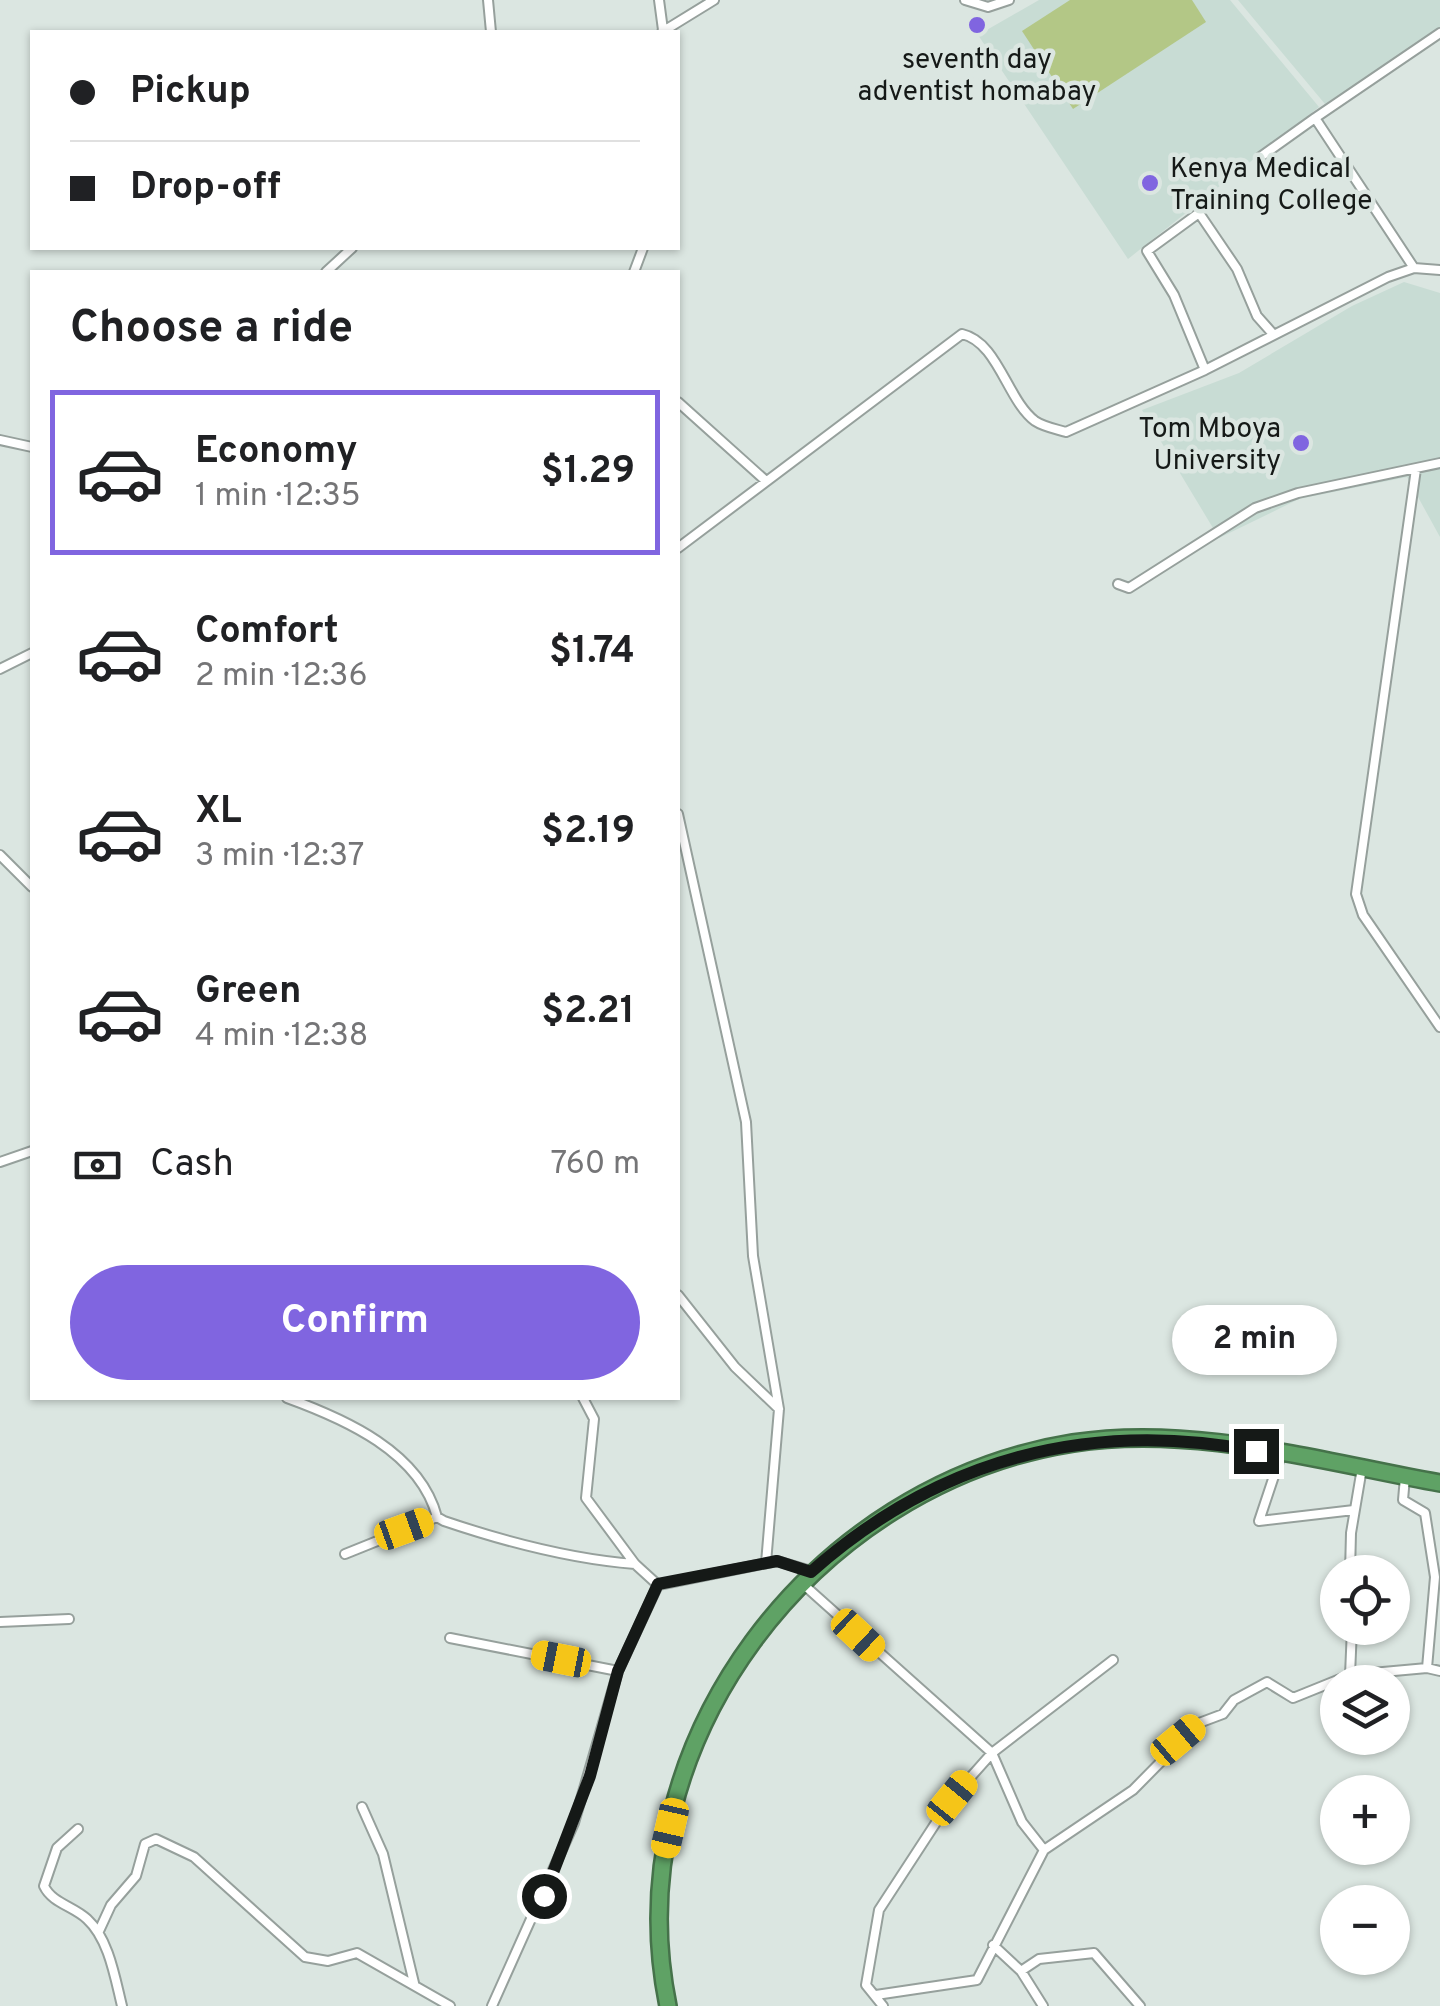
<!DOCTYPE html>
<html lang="en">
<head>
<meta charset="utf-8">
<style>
  body { margin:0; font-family:Overpass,sans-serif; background:#f2f2f2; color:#202124; height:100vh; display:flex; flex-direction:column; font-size:38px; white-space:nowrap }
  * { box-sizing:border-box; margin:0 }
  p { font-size:32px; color:#757577 }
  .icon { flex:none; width:55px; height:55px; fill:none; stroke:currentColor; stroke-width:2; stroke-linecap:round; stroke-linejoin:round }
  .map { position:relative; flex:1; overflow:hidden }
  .panel { position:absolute; left:30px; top:270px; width:650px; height:1130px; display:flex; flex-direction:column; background:#fff; border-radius:0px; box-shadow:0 2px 8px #0004 }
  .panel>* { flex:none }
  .top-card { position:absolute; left:30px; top:30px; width:650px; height:220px; border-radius:0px; box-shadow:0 2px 8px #0004; display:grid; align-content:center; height:220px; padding:0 40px; background:#fff }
  .buttons { position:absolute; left:1320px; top:1555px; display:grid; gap:20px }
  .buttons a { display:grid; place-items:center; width:90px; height:90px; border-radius:50%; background:#fff; box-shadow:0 2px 8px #0004; font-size:50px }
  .end { position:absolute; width:45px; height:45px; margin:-22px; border:12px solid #151917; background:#fff; box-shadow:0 0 0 5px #fff }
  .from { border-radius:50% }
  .bubble { position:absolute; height:70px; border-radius:35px; background:#fff; box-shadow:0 2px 8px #0004; font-size:32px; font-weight:700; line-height:70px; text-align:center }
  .car { position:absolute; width:30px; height:60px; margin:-30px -15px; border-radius:12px; box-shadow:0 0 8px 2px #0007; background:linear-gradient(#f5c518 24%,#345 0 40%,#f5c518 0 76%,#345 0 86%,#f5c518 0) }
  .top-card b { display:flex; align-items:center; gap:35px; height:95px; font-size:38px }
  .top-card b+b { border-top:2px solid #e0e0e0 }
  .top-card i { width:25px; height:25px; background:#202124 }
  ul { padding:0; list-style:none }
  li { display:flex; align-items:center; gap:30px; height:165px; margin:0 20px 15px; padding:0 20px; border:5px solid transparent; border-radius:0px }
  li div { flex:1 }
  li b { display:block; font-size:38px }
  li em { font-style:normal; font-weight:700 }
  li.active { border-color:#8065e0 }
  li>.icon { width:90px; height:90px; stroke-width:1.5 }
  h2 { padding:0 40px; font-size:45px; line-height:120px }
  .pay { display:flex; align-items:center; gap:25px; height:110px; padding:0 40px; font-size:38px }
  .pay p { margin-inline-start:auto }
  .button { display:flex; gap:20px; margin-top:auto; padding:20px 40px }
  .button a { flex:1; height:115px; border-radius:60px; background:#8065e0; color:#fff; font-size:40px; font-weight:700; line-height:115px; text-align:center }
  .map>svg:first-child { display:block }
  .built { fill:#c8dcd4 }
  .green { fill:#b3c786 }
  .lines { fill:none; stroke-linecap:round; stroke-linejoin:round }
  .street-casing { stroke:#96a09c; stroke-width:12 }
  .highway-casing { stroke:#45724a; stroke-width:20 }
  .street { stroke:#fff; stroke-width:8 }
  .highway { stroke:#5fa265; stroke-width:15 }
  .route { stroke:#151917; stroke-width:12 }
  .poi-dot { fill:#8065e0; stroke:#dbe6e1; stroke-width:4 }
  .labels { text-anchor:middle; stroke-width:9; stroke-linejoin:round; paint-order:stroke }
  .poi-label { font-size:28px; fill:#151917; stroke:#dbe6e1 }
</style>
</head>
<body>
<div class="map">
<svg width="1440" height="2006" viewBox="0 0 1440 2006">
  <rect width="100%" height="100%" fill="#dbe6e1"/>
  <path class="built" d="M 1039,0 L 1230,0 L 1319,107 L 1128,259 L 978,35 Z
    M 1238,0 L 1440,0 L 1440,29 L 1325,104 Z
    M 1404,282 L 1440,293 L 1440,537 L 1407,477 L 1299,499 L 1219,538 L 1142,410 L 1239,373 L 1352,306 Z"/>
  <path class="green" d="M 1070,0 L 1192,0 L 1206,22 L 1073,109 L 1022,31 Z"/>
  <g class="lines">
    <defs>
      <path id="street" d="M 488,0 L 491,32
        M 659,0 L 663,30
        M 965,0 L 988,7 L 1009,0
        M 662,32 L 714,0
        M 1259,158 L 1315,118
        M 1414,268 L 1315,118 L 1440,33
        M 326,272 L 352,248
        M 634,272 L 643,248
        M 1205,370 L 1174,295 L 1147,251 L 1199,213 L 1237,269 L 1257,316 L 1273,334
        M 678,402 L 766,481
        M 0,440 L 32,447
        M 1416,469 L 1356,894 L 1363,915 L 1440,1027
        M 678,548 L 962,334 C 998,342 1007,400 1035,421 C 1044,427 1056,429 1066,432 L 1205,370 L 1388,277 L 1414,268 L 1440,270
        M 1118,584 L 1129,588 L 1255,508 L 1298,493 L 1440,463
        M 0,669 L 32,653
        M 678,814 L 746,1122 L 753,1256 L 779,1409 L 766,1563
        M 0,855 L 32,887
        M 0,1162 L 32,1151
        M 678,1295 L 735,1367 L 779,1409
        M 287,1398 C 345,1419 420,1452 437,1517 L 444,1521 C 506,1542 570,1559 635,1564
        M 583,1398 L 594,1419 L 586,1498 L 635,1564 L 658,1585 L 777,1561 L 811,1571
        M 1281,1455 L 1259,1521 L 1354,1510
        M 1405,1477 L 1403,1500 L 1425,1513 L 1435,1577 L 1427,1668
        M 345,1554 L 437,1517
        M 1350,1572 L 1351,1533 L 1362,1468
        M 804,1585 L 992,1753 L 1022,1822 L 1044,1850
        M 0,1622 L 69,1619
        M 450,1638 L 618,1671
        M 1350,1675 L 1427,1668 L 1440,1671
        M 362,1807 L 383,1854 L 414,1983
        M 78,1829 L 57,1848 L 44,1886 C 52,1903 73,1906 87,1919 C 109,1939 115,1978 122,2006
        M 99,1931 L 111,1905 L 136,1876 L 145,1844 L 156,1839 L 194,1857 L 305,1957 L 328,1961 L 357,1953 L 450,2006
        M 993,1945 L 1021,1971 L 1043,2006
        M 1021,1971 L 1039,1959 L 1094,1953 L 1140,2006
        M 876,1995 L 977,1980 L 1044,1850 L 1133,1790 L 1199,1723 L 1223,1714 L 1234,1700 L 1267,1682 L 1293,1698 L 1350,1675 L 1352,1628
        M 492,2006 L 574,1823 L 618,1671 L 658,1585
        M 883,2006 L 866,1985 L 879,1910 L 952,1798 L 992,1753 L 1113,1660"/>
      <path id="highway" d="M 668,2006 C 614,1743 814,1484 1073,1443 C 1194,1424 1322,1462 1440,1483"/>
    </defs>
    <use href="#street" class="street-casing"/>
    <use href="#highway" class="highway-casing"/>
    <use href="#street" class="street"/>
    <use href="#highway" class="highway"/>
  </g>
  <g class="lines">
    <path class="route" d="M 544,1896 L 590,1776 L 618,1671 L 658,1584 L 777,1561 L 811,1572 C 938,1459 1089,1419 1256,1451"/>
  </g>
  <g class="poi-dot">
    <circle cx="977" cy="25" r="10"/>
    <circle cx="1150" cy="183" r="10"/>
    <circle cx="1301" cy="443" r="10"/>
  </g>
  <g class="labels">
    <g class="poi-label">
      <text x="977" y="68">seventh day<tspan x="977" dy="32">adventist homabay</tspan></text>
      <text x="1170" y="177" text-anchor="start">Kenya Medical<tspan x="1170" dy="32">Training College</tspan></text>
      <text x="1281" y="437" text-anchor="end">Tom Mboya<tspan x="1281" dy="32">University</tspan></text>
    </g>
  </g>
</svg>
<div class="buttons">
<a><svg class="icon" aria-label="locate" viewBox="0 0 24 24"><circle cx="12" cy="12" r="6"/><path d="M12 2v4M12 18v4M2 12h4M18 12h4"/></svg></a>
<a><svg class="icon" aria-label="layers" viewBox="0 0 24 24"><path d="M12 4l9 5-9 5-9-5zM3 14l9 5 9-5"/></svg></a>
<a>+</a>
<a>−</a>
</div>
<i class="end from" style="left:544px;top:1896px"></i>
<i class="end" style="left:1256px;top:1451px"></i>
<div class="bubble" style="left:1172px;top:1305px;width:165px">2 min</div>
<i class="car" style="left:404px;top:1529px;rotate:70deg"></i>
<i class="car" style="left:858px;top:1635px;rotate:133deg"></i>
<i class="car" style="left:561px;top:1659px;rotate:281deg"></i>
<i class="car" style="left:1178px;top:1740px;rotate:50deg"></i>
<i class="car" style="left:952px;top:1798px;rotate:39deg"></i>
<i class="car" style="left:670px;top:1828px;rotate:193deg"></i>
<div class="top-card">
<b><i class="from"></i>Pickup</b>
<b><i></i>Drop-off</b>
</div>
<section class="panel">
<h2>Choose a ride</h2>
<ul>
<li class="active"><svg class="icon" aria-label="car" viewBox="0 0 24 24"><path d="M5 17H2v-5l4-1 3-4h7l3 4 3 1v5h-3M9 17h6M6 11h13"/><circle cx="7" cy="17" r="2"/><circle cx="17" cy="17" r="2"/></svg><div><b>Economy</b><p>1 min · 12:35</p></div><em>$1.29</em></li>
<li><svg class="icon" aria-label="car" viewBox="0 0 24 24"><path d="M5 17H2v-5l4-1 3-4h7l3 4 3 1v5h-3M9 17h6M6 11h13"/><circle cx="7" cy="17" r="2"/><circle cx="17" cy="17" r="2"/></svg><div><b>Comfort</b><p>2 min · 12:36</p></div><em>$1.74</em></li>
<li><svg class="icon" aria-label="car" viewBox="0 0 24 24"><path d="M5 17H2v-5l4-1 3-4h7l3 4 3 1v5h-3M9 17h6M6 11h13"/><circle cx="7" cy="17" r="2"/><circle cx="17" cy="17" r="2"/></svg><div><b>XL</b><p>3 min · 12:37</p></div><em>$2.19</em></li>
<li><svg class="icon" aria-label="car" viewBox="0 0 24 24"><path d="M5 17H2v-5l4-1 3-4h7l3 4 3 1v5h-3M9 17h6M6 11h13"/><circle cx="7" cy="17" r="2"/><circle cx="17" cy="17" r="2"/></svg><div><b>Green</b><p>4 min · 12:38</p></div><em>$2.21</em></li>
</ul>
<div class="pay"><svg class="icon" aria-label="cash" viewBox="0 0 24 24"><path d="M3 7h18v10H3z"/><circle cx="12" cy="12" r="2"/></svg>Cash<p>760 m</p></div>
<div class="button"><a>Confirm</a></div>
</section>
</div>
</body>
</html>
